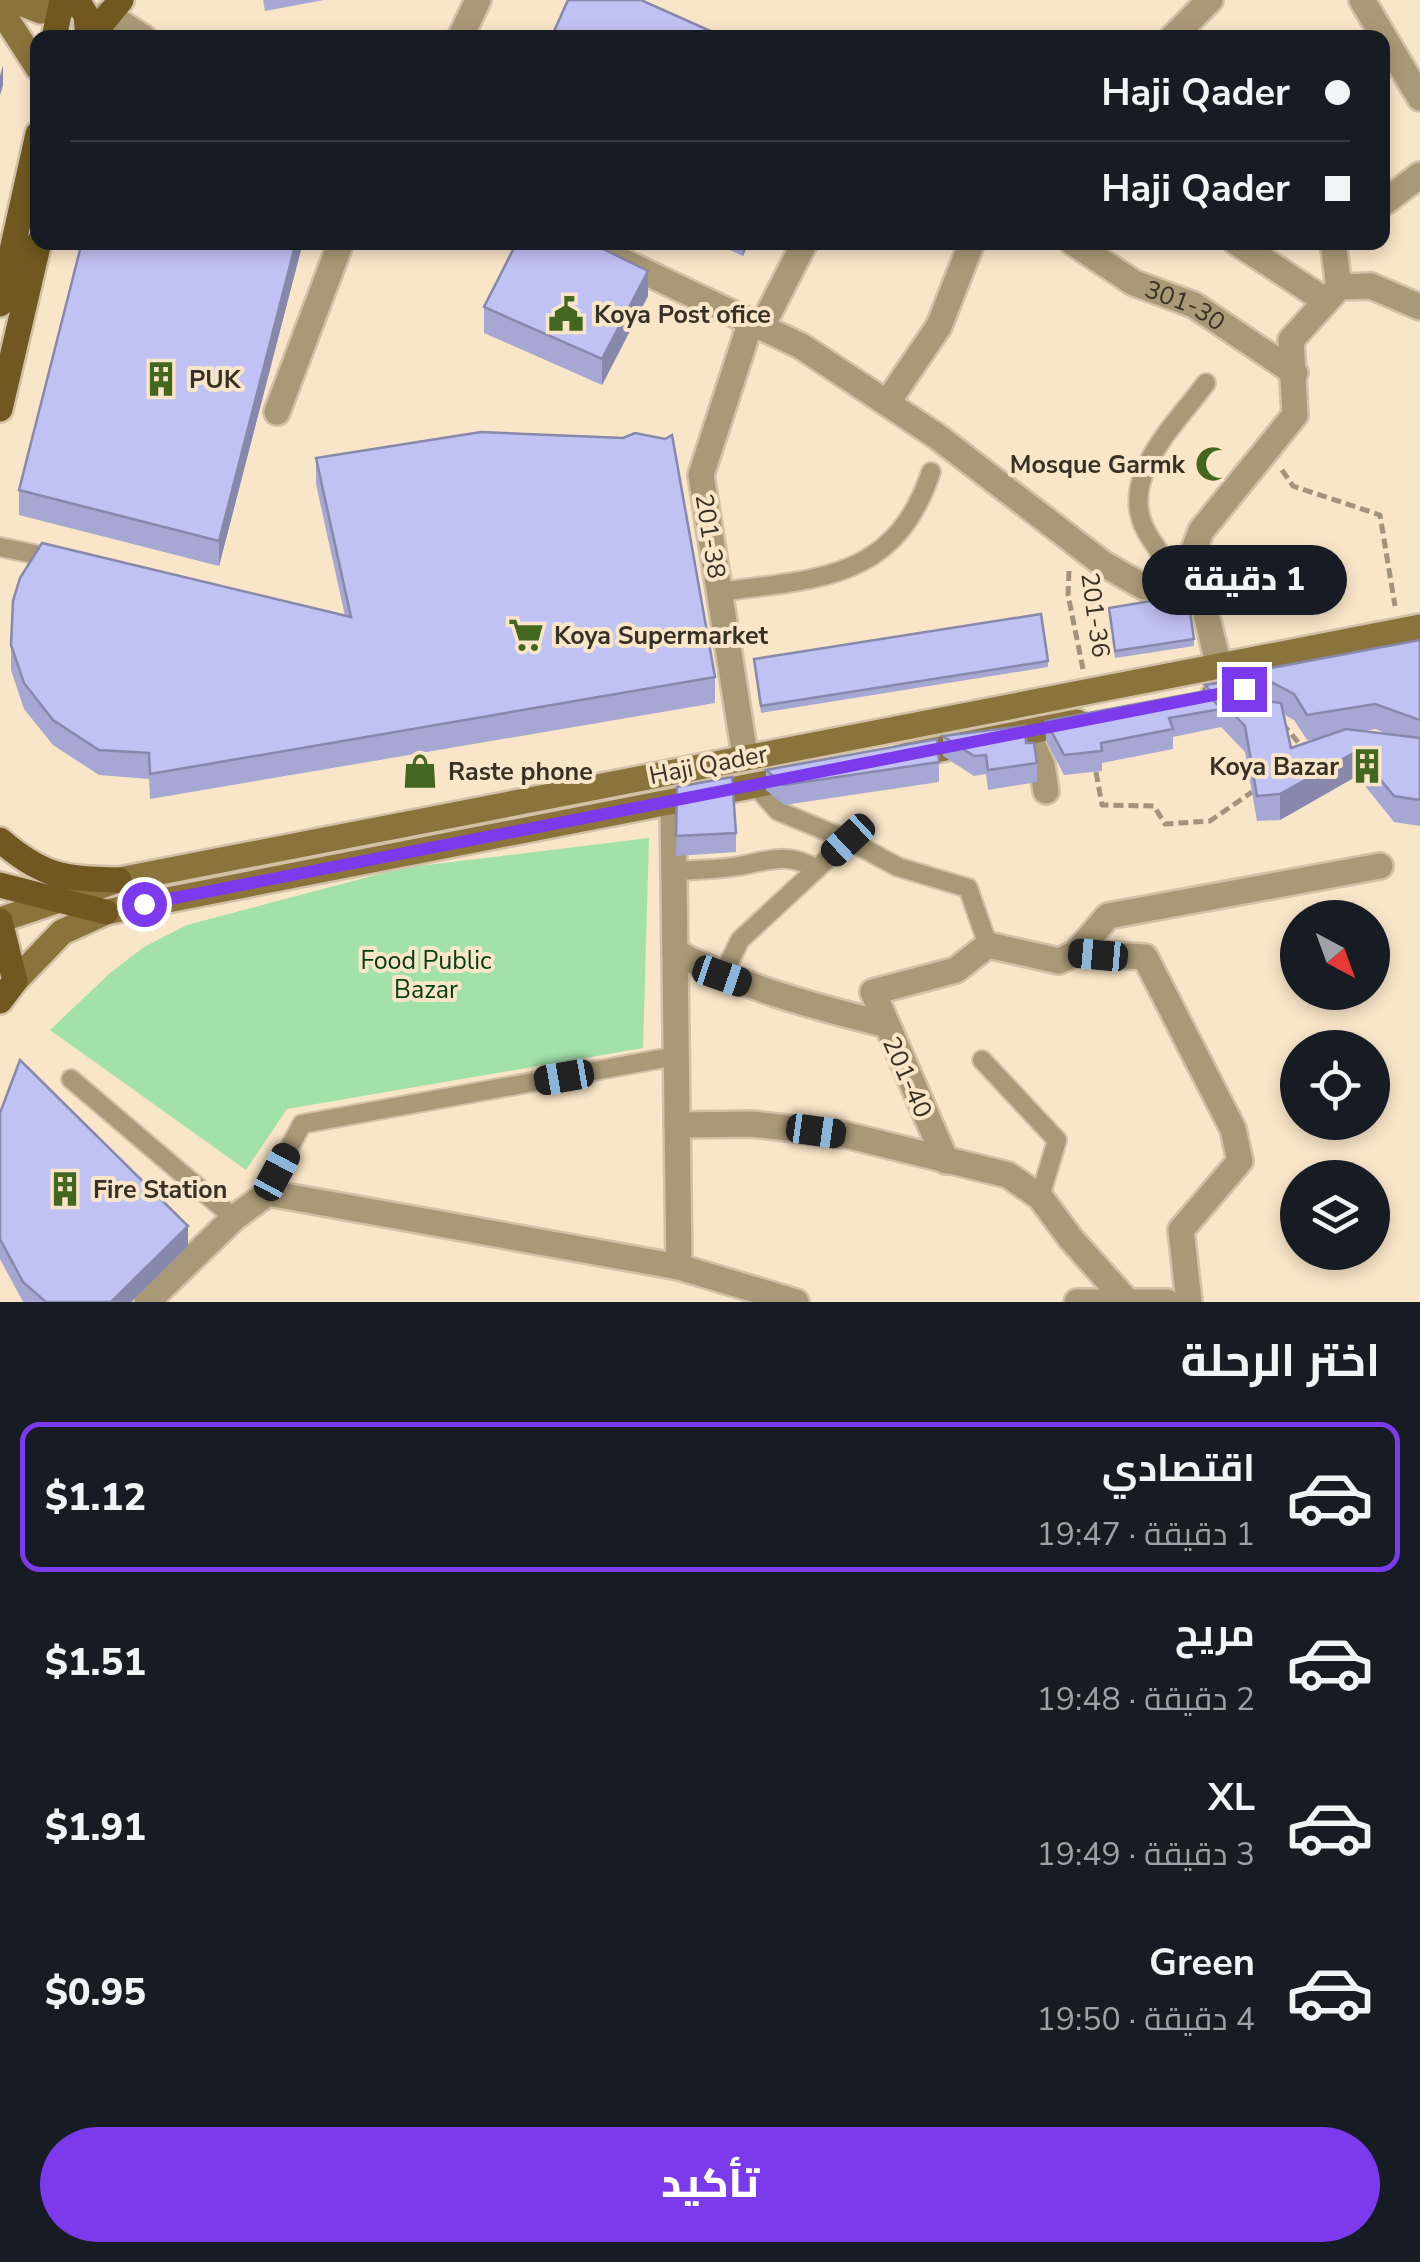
<!DOCTYPE html>
<html lang="ar">
<head>
<meta charset="utf-8">
<style>
  body { margin:0; font-family:"Nunito Sans",Cairo,sans-serif; background:#242831; color:#f1f3f6; direction:rtl; height:100vh; display:flex; flex-direction:column; font-size:38px; white-space:nowrap }
  * { box-sizing:border-box; margin:0 }
  p { font-size:32px; color:#9ea1a6 }
  .icon { flex:none; width:55px; height:55px; fill:none; stroke:currentColor; stroke-width:2; stroke-linecap:round; stroke-linejoin:round }
  .map { position:relative; height:1302px; overflow:hidden; direction:ltr }
  .panel { display:flex; flex-direction:column; background:#171b24; flex:1 }
  .panel>* { flex:none }
  .banner { position:absolute; left:30px; top:30px; width:1360px; height:220px; border-radius:20px; box-shadow:0 5px 15px #0003; direction:rtl; display:grid; align-content:center; height:220px; padding:0 40px; background:#171b24 }
  .needle { width:65px; rotate:139deg }
  .controls { position:absolute; left:1280px; top:900px; display:grid; gap:20px }
  .controls a { display:grid; place-items:center; width:110px; height:110px; border-radius:50%; background:#171b24; box-shadow:0 5px 15px #0003; font-size:50px }
  .end { position:absolute; width:45px; height:45px; margin:-22px; border:12px solid #7c3aed; background:#fff; box-shadow:0 0 0 5px #fff }
  .from { border-radius:50% }
  .bubble { position:absolute; height:70px; border-radius:35px; background:#171b24; box-shadow:0 5px 15px #0003; font-size:32px; font-weight:800; line-height:70px; text-align:center; direction:rtl }
  .car { position:absolute; width:30px; height:60px; margin:-30px -15px; border-radius:12px; box-shadow:0 0 8px 2px #0007; background:linear-gradient(#222 24%,#8ab4d8 0 40%,#222 0 76%,#8ab4d8 0 86%,#222 0) }
  .banner b { display:flex; align-items:center; gap:35px; height:95px; font-size:38px }
  .banner b+b { border-top:2px solid #363941 }
  .banner i { width:25px; height:25px; background:#f1f3f6 }
  ul { padding:0; list-style:none }
  li { display:flex; align-items:center; gap:30px; height:150px; margin:0 20px 15px; padding:0 20px; border:5px solid transparent; border-radius:20px }
  li div { flex:1 }
  li b { display:block; font-size:38px }
  li em { font-style:normal; font-weight:800 }
  li.current { border-color:#7c3aed }
  li>.icon { width:90px; height:90px; stroke-width:1.5 }
  h2 { padding:0 40px; font-size:45px; line-height:120px }
  .cta { display:flex; gap:20px; margin-top:auto; padding:20px 40px }
  .cta a { flex:1; height:115px; border-radius:60px; background:#7c3aed; color:#fff; font-size:40px; font-weight:800; line-height:115px; text-align:center }
  .map>svg:first-child { display:block }
  .green { fill:#a2e1aa }
  .lines { fill:none; stroke-linecap:round; stroke-linejoin:round }
  .service-casing { stroke:#d2c1a7; stroke-width:22 }
  .minor-casing { stroke:#d2c1a7; stroke-width:30 }
  .secondary-casing { stroke:#d2c1a7; stroke-width:30 }
  .primary-casing { stroke:#d2c1a7; stroke-width:30 }
  .path { stroke:#a1937e; stroke-width:5; stroke-dasharray:10 5; stroke-linecap:butt }
  .service { stroke:#aa9976; stroke-width:18 }
  .minor { stroke:#aa9976; stroke-width:25 }
  .secondary { stroke:#8b733c; stroke-width:25 }
  .primary { stroke:#705820; stroke-width:25 }
  .wall { fill:#a6a7d2; fill-rule:evenodd }
  .shaded-wall { fill:#8788ab }
  .building { fill:#c1c2f4; stroke:#8788ab; stroke-width:2.5 }
  .route { stroke:#7c3aed; stroke-width:12 }
  .labels { text-anchor:middle; stroke-width:8; stroke-linejoin:round; paint-order:stroke }
  .street-label { font-size:25px; fill:#373024; stroke:#f9e5c8 }
  .poi-label { font-size:25px; font-weight:bold; fill:#373024; stroke:#f9e5c8; text-anchor:start }
  .park-label { font-size:25px; fill:#033c14; stroke:#f9e5c8 }
</style>
</head>
<body>
<div class="map">
<svg width="1420" height="1302" viewBox="0 0 1420 1302">
  <rect width="100%" height="100%" fill="#f9e5c8"/>
  <path class="green" d="M 649,838 L 643,1048 L 287,1109 L 246,1170 L 50,1030 L 110,973 L 144,947 L 187,925 L 402,868 Z"/>
  <g class="lines">
    <defs>
      <path id="service" d="M 0,547 L 58,559
        M 1182,582 C 1170,566 1156,549 1146,531 C 1117,477 1177,423 1206,383
        M 720,592 C 817,578 894,582 931,472
        M 755,785 L 778,811 L 848,840 L 898,867 L 968,888 L 988,945
        M 674,872 C 695,869 718,870 739,866 C 771,860 787,852 817,869
        M 722,977 L 740,940 L 848,840
        M 982,1060 L 1057,1140 L 1040,1197
        M 71,1079 L 234,1218
        M 264,1195 L 302,1124 L 676,1056"/>
      <g id="minor">
        <path d="M 1362,0 L 1420,98"/>
        <path d="M 107,14 L 144,38"/>
        <path d="M 460,38 L 478,0"/>
        <path d="M 1172,38 L 1210,0"/>
        <path d="M 1382,204 L 1420,175"/>
        <path d="M 582,242 L 801,346 L 938,437 L 1102,563 L 1144,587 L 1182,582"/>
        <path id="s1" d="M 1072,242 L 1134,283 L 1194,305 L 1295,373"/>
        <path d="M 1236,242 L 1326,301"/>
        <path d="M 1333,242 L 1339,287"/>
        <path d="M 1339,287 L 1371,286 L 1420,307"/>
        <path d="M 762,326 L 805,242"/>
        <path d="M 887,403 L 939,326 L 972,242"/>
        <path d="M 277,412 L 341,242"/>
        <path d="M 1182,582 L 1201,531 L 1295,415 L 1291,340 L 1339,287"/>
        <path d="M 1182,582 L 1203,602 L 1219,666"/>
        <path d="M 1013,735 L 1029,737 L 1042,765 L 1046,791"/>
        <path d="M 745,756 L 701,475 L 751,321"/>
        <path d="M 673,802 L 679,1267"/>
        <path d="M 675,952 C 742,987 811,1006 884,1024"/>
        <path d="M 1076,953 L 1108,916 L 1380,866"/>
        <path d="M 677,1125 L 752,1124 L 846,1135 L 1008,1175 L 1040,1197 L 1071,1239 L 1126,1300"/>
        <path d="M 946,1161 L 873,992 L 956,970 L 988,945 L 1059,961 L 1076,953 L 1145,957 L 1233,1129 L 1240,1161 L 1181,1230 L 1189,1302"/>
        <path d="M 147,1302 L 234,1218 L 268,1193 L 679,1267 L 796,1302"/>
        <path d="M 1077,1302 L 1167,1302"/>
      </g>
      <path id="secondary" d="M 13,0 L 41,11 L 79,3
        M 0,9 L 38,68
        M 1214,695 L 1292,680
        M 905,756 L 1077,722
        M 0,920 L 119,880 L 1420,627
        M 15,981 L 62,932 L 106,912 L 797,777"/>
      <path id="primary" d="M 77,0 L 86,15 L 88,38
        M 54,38 L 62,0
        M 90,38 L 121,0
        M 0,304 L 38,134
        M 0,409 L 39,242
        M 0,840 C 43,877 64,879 119,880
        M 0,885 L 106,912
        M 0,921 L 15,981 L 0,1001"/>
    </defs>
    <use href="#service" class="service-casing"/>
    <use href="#minor" class="minor-casing"/>
    <use href="#secondary" class="secondary-casing"/>
    <use href="#primary" class="primary-casing"/>
    <path class="path" d="M 1282,470 L 1293,486 L 1380,515 L 1395,606
      M 1069,571 L 1068,595 L 1083,669
      M 1282,723 L 1303,748
      M 1096,772 L 1102,805 L 1154,806 L 1165,824 L 1210,821 L 1252,792"/>
    <use href="#service" class="service"/>
    <use href="#minor" class="minor"/>
    <use href="#secondary" class="secondary"/>
    <use href="#primary" class="primary"/>
  </g>
  <path class="wall" d="M 263,0 L 324,0 L 265,11 Z
    M 303,242 L 219,566 L 19,515 L 19,490 Z
    M 712,242 L 749,242 L 743,256 Z
    M 648,296 L 602,385 L 484,333 L 484,307 Z
    M 316,458 L 715,677 L 715,703 L 150,799 L 149,779 L 99,775 L 53,745 L 24,709 L 11,670 L 11,645 L 345,616 L 316,484 Z
    M 1109,608 L 1194,639 L 1194,646 L 1115,658 Z
    M 1420,640 L 1420,826 L 1394,822 L 1357,776 L 1280,820 L 1257,821 L 1245,752 L 1221,727 L 1173,737 L 1173,749 L 1102,763 L 1102,771 L 1064,775 L 1046,740 L 1046,721 L 1205,691 L 1205,685 L 1260,700 L 1260,670 ZM 1283,714 L 1294,720 L 1307,740 L 1317,739 L 1291,748 ZM 1375,729 L 1388,734 L 1364,731 Z
    M 754,659 L 1048,661 L 1048,667 L 761,713 Z
    M 943,736 L 1026,743 L 1037,763 L 1037,782 L 988,790 L 986,774 L 974,776 L 943,756 Z
    M 939,762 L 939,782 L 784,805 L 766,790 L 766,770 Z
    M 677,787 L 736,833 L 736,852 L 676,856 Z
    M 0,1113 L 188,1246 L 131,1302 L 23,1302 L 0,1259 Z"/>
  <path class="shaded-wall" d="M 3,65 L 3,85 L 0,95 L 0,76 Z
    M 296,242 L 303,242 L 219,566 L 219,541 Z
    M 743,242 L 749,242 L 743,256 Z
    M 648,271 L 648,296 L 602,385 L 602,359 Z
    M 1357,751 L 1357,776 L 1280,820 L 1280,794 Z
    M 188,1226 L 188,1246 L 131,1302 L 111,1302 Z"/>
  <path class="building" d="M 568,0 L 641,0 L 726,38 L 551,38 Z
    M 82,242 L 296,242 L 219,541 L 19,490 Z
    M 517,242 L 589,242 L 648,271 L 602,359 L 484,307 Z
    M 481,432 L 623,438 L 635,433 L 665,439 L 672,435 L 715,677 L 150,774 L 149,753 L 99,750 L 53,720 L 24,683 L 11,645 L 13,601 L 20,578 L 42,543 L 351,617 L 316,458 Z
    M 1163,599 L 1189,606 L 1194,639 L 1115,651 L 1109,608 Z
    M 1041,614 L 1048,661 L 761,706 L 754,659 Z
    M 1420,640 L 1420,720 L 1375,704 L 1307,715 L 1294,694 L 1260,676 L 1260,670 Z
    M 1239,680 L 1260,700 L 1281,703 L 1291,748 L 1346,729 L 1420,738 L 1420,800 L 1394,796 L 1357,751 L 1280,794 L 1257,796 L 1245,726 L 1205,685 Z
    M 1205,691 L 1221,709 L 1169,718 L 1173,729 L 1101,743 L 1102,751 L 1064,755 L 1046,721 Z
    M 1025,726 L 1026,743 L 1034,743 L 1037,763 L 988,770 L 986,755 L 974,756 L 943,736 Z
    M 937,739 L 939,762 L 784,785 L 766,770 Z
    M 732,777 L 736,833 L 676,836 L 677,787 Z
    M 20,1060 L 188,1226 L 111,1302 L 46,1302 L 23,1282 L 0,1239 L 0,1113 Z"/>
  <g class="lines">
    <path class="route" d="M 144,904 L 1244,689"/>
  </g>
  <defs>
    <symbol id="civic-bare" viewBox="-9 -9 18 18"><path d="M-.6-6.5H3V-4.5H.6V-3L4-1V1h2V6H-6V1h2V-1L-.6-3ZM-1.2 2.5V6h2.4V2.5Z" fill="#44671f" stroke="#f9e5c8" stroke-width="2.5" paint-order="stroke"/></symbol>
    <symbol id="building-bare" viewBox="-9 -9 18 18"><path d="M-4-6H4V6H1V3H-1V6H-4ZM-2.5-4.3h1.7v1.8h-1.7ZM.8-4.3h1.7v1.8H.8ZM-2.5-1h1.7V.8h-1.7ZM.8-1h1.7V.8H.8Z" fill="#44671f" stroke="#f9e5c8" stroke-width="2.5" paint-order="stroke"/></symbol>
    <symbol id="mosque-bare" viewBox="-9 -9 18 18"><path d="M3.5-4.9A6 6 0 1 0 3.5 4.9A5 5 0 1 1 3.5-4.9Z" fill="#44671f" stroke="#f9e5c8" stroke-width="2.5" paint-order="stroke"/></symbol>
    <symbol id="supermarket-bare" viewBox="-9 -9 18 18"><path d="M-6-5.5h2.5l.6 2H6L4.5 2H-2.5L-4.4-4H-6ZM-1.5 3.2a1.3 1.3 0 1 0 .1 0ZM3 3.2a1.3 1.3 0 1 0 .1 0Z" fill="#44671f" stroke="#f9e5c8" stroke-width="2.5" paint-order="stroke"/></symbol>
    <symbol id="shop-bare" viewBox="-9 -9 18 18"><path d="M-5-2.5h2.3a2.7 3.5 0 0 1 5.4 0H5L5.5 6h-11ZM-1.5-2.5h3a1.5 2.3 0 0 0-3 0Z" fill="#44671f" stroke="#f9e5c8" stroke-width="2.5" paint-order="stroke"/></symbol>
  </defs>
  <g fill-rule="evenodd">
    <use href="#civic-bare" x="541" y="289" width="50" height="50"/>
    <use href="#building-bare" x="136" y="354" width="50" height="50"/>
    <use href="#mosque-bare" x="1188" y="439" width="50" height="50"/>
    <use href="#supermarket-bare" x="501" y="610" width="50" height="50"/>
    <use href="#building-bare" x="1342" y="741" width="50" height="50"/>
    <use href="#shop-bare" x="395" y="746" width="50" height="50"/>
    <use href="#building-bare" x="40" y="1164" width="50" height="50"/>
  </g>
  <g class="labels">
    <g class="street-label">
      <text dy="9" stroke="none"><textPath href="#s1" startOffset="130">301-30</textPath></text>
      <text transform="translate(711 536) rotate(81)" y="9">201-38</text>
      <text transform="translate(1096 615) rotate(82)" y="9">201-36</text>
      <text transform="translate(708 764) rotate(-11)" y="9">Haji Qader</text>
      <text transform="translate(908 1077) rotate(66)" y="9">201-40</text>
    </g>
    <g class="poi-label">
      <text x="594" y="323">Koya Post ofice</text>
      <text x="189" y="388">PUK</text>
      <text x="1185" y="473" text-anchor="end">Mosque Garmk</text>
      <text x="554" y="644">Koya Supermarket</text>
      <text x="1339" y="775" text-anchor="end">Koya Bazar</text>
      <text x="448" y="780">Raste phone</text>
      <text x="93" y="1198">Fire Station</text>
    </g>
    <g class="park-label">
      <text x="426" y="969">Food Public<tspan x="426" dy="29">Bazar</tspan></text>
    </g>
  </g>
</svg>
<div class="controls">
<a><svg class="needle" viewBox="-14 -14 28 28"><path d="M0-13l5 13h-10z" fill="#e53935"/><path d="M0 13l5-13h-10z" fill="#9ea1a6"/></svg></a>
<a><svg class="icon" aria-label="locate" viewBox="0 0 24 24"><circle cx="12" cy="12" r="6"/><path d="M12 2v4M12 18v4M2 12h4M18 12h4"/></svg></a>
<a><svg class="icon" aria-label="layers" viewBox="0 0 24 24"><path d="M12 4l9 5-9 5-9-5zM3 14l9 5 9-5"/></svg></a>
</div>
<i class="end from" style="left:144px;top:904px"></i>
<i class="end" style="left:1244px;top:689px"></i>
<div class="bubble" style="left:1142px;top:545px;width:205px">1 دقيقة</div>
<i class="car" style="left:848px;top:840px;rotate:227deg"></i>
<i class="car" style="left:1098px;top:955px;rotate:275deg"></i>
<i class="car" style="left:722px;top:976px;rotate:109deg"></i>
<i class="car" style="left:564px;top:1077px;rotate:260deg"></i>
<i class="car" style="left:816px;top:1131px;rotate:98deg"></i>
<i class="car" style="left:277px;top:1172px;rotate:28deg"></i>
<div class="banner">
<b><i class="from"></i>Haji Qader</b>
<b><i></i>Haji Qader</b>
</div>
</div>
<section class="panel">
<h2>اختر الرحلة</h2>
<ul>
<li class="current"><svg class="icon" aria-label="car" viewBox="0 0 24 24"><path d="M5 17H2v-5l4-1 3-4h7l3 4 3 1v5h-3M9 17h6M6 11h13"/><circle cx="7" cy="17" r="2"/><circle cx="17" cy="17" r="2"/></svg><div><b>اقتصادي</b><p>1 دقيقة · 19:47</p></div><em>$1.12</em></li>
<li><svg class="icon" aria-label="car" viewBox="0 0 24 24"><path d="M5 17H2v-5l4-1 3-4h7l3 4 3 1v5h-3M9 17h6M6 11h13"/><circle cx="7" cy="17" r="2"/><circle cx="17" cy="17" r="2"/></svg><div><b>مريح</b><p>2 دقيقة · 19:48</p></div><em>$1.51</em></li>
<li><svg class="icon" aria-label="car" viewBox="0 0 24 24"><path d="M5 17H2v-5l4-1 3-4h7l3 4 3 1v5h-3M9 17h6M6 11h13"/><circle cx="7" cy="17" r="2"/><circle cx="17" cy="17" r="2"/></svg><div><b>XL</b><p>3 دقيقة · 19:49</p></div><em>$1.91</em></li>
<li><svg class="icon" aria-label="car" viewBox="0 0 24 24"><path d="M5 17H2v-5l4-1 3-4h7l3 4 3 1v5h-3M9 17h6M6 11h13"/><circle cx="7" cy="17" r="2"/><circle cx="17" cy="17" r="2"/></svg><div><b>Green</b><p>4 دقيقة · 19:50</p></div><em>$0.95</em></li>
</ul>
<div class="cta"><a>تأكيد</a></div>
</section>
</body>
</html>
